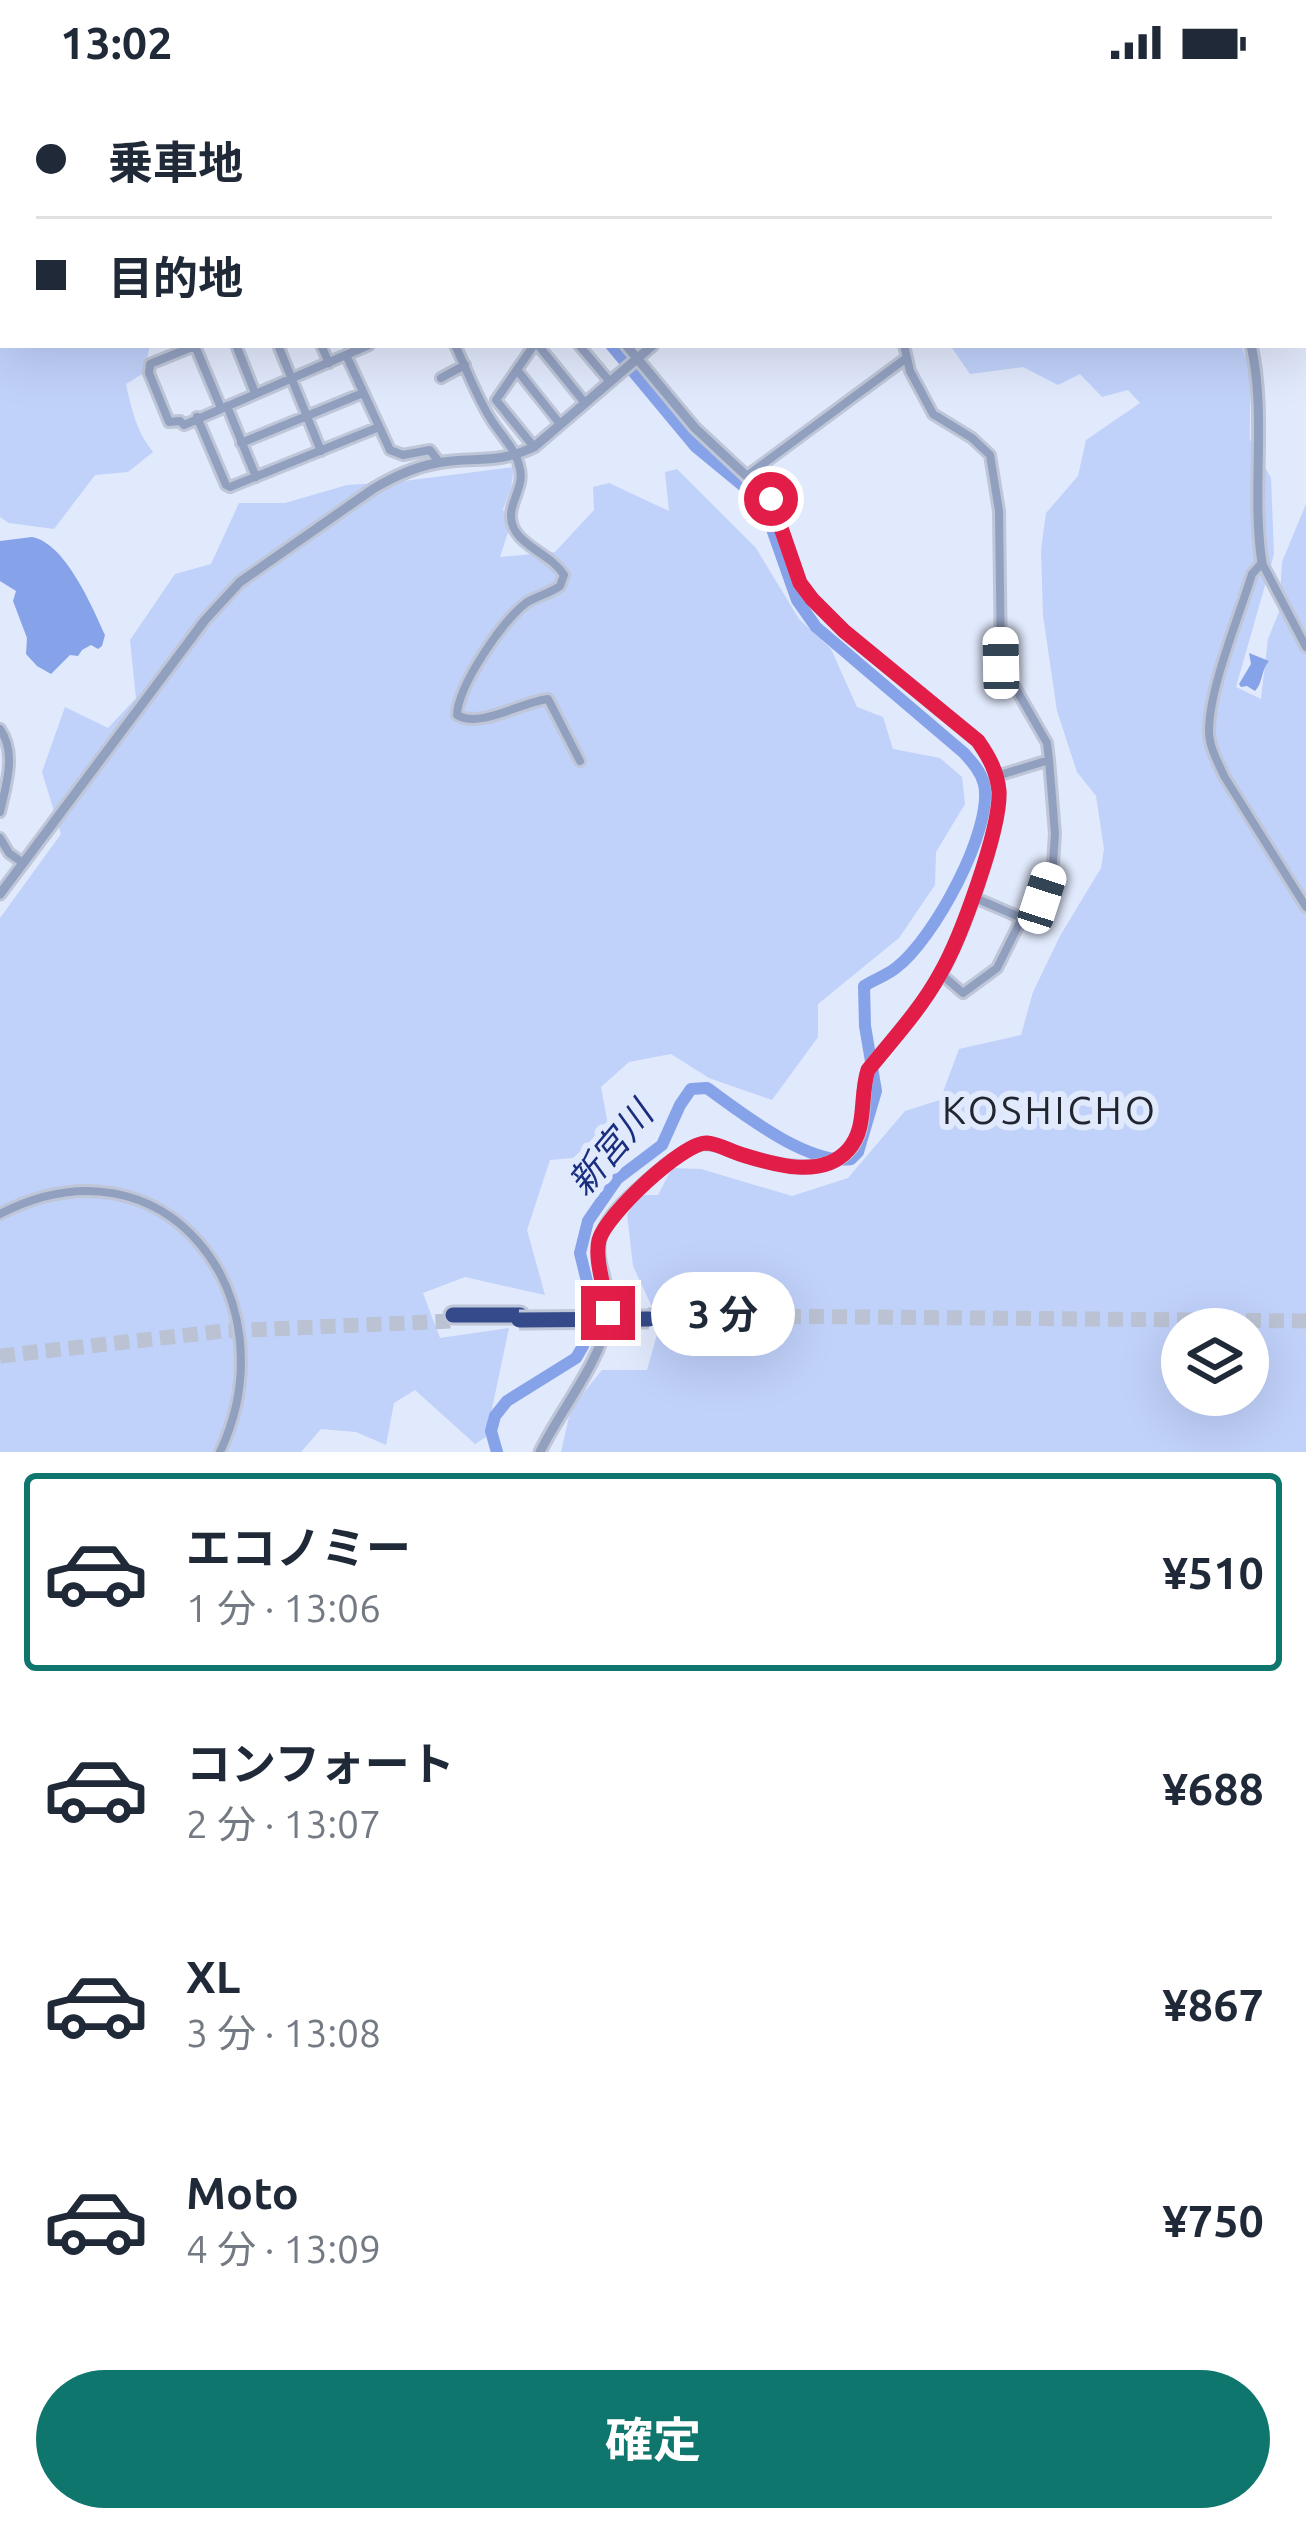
<!DOCTYPE html>
<html lang="ja">
<head>
<meta charset="utf-8">
<style>
  body { margin:0; font-family:Ubuntu,"Noto Sans JP",sans-serif; background:#f6f6f7; color:#1f2937; height:100vh; display:flex; flex-direction:column; font-size:45px; white-space:nowrap }
  * { box-sizing:border-box; margin:0 }
  p { font-size:39px; color:#747a83 }
  .icon { flex:none; width:66px; height:66px; fill:none; stroke:currentColor; stroke-width:2; stroke-linecap:round; stroke-linejoin:round }
  .map { position:relative; height:1368px; overflow:hidden }
  .side { display:flex; flex-direction:column; background:#fff; flex:1 }
  .side>* { flex:none }
  .banner { position:absolute; left:0px; top:0px; width:1308px; height:264px; box-shadow:0 12px 48px #0002; display:grid; align-content:center; height:264px; padding:0 36px; background:#fff }
  .tools { position:absolute; left:1161px; top:1224px; display:grid; gap:24px }
  .tools a { display:grid; place-items:center; width:108px; height:108px; border-radius:50%; background:#fff; box-shadow:0 12px 48px #0002; font-size:60px }
  .end { position:absolute; width:54px; height:54px; margin:-27px; border:15px solid #e11d48; background:#fff; box-shadow:0 0 0 6px #fff }
  .from { border-radius:50% }
  .bubble { position:absolute; height:84px; border-radius:42px; background:#fff; box-shadow:0 12px 48px #0002; font-size:39px; font-weight:700; line-height:84px; text-align:center }
  .car { position:absolute; width:36px; height:72px; margin:-36px -18px; border-radius:15px; box-shadow:0 0 9px 3px #0007; background:linear-gradient(#fff 24%,#345 0 40%,#fff 0 76%,#345 0 86%,#fff 0) }
  .banner b { display:flex; align-items:center; gap:42px; height:114px; font-size:45px }
  .banner b+b { border-top:3px solid #e0e1e3 }
  .banner i { width:30px; height:30px; background:#1f2937 }
  ul { padding:21px 0 0; list-style:none }
  li { display:flex; align-items:center; gap:36px; height:198px; margin:0 24px 18px; padding:0 12px; border:6px solid transparent; border-radius:12px }
  li div { flex:1 }
  li b { display:block; font-size:45px }
  li em { font-style:normal; font-weight:700 }
  li.active { border-color:#0f766e }
  li>.icon { width:108px; height:108px; stroke-width:1.5 }
  .primary-button { display:flex; gap:24px; margin-top:auto; padding:24px 36px }
  .primary-button a { flex:1; height:138px; border-radius:72px; background:#0f766e; color:#fff; font-size:48px; font-weight:700; line-height:138px; text-align:center }
  .status { display:flex; justify-content:space-between; align-items:center; height:84px; padding:0 60px; background:#fff; direction:ltr }
  .status svg { height:33px; fill:currentColor }
  .map>svg:first-child { display:block }
  .green { fill:#c0d1fa; fill-rule:evenodd }
  .water { fill:#86a2e9 }
  .lines { fill:none; stroke-linecap:round; stroke-linejoin:round }
  .river { stroke:#86a2e9; stroke-width:12 }
  .motorway-tunnel { stroke:#bac2d3; stroke-width:15; stroke-dasharray:15 8; stroke-linecap:butt }
  .minor-casing { stroke:#bec6d7; stroke-width:14 }
  .tertiary-casing { stroke:#bec6d7; stroke-width:15 }
  .motorway-casing { stroke:#bec6d7; stroke-width:21 }
  .minor { stroke:#92a0c0; stroke-width:8 }
  .tertiary { stroke:#92a0c0; stroke-width:9 }
  .motorway { stroke:#344a8a; stroke-width:15 }
  .motorway-bridge-casing { stroke:#bec6d7; stroke-width:21; stroke-linecap:butt }
  .motorway-bridge { stroke:#344a8a; stroke-width:15 }
  .route { stroke:#e11d48; stroke-width:15 }
  .labels { text-anchor:middle; stroke-width:12; stroke-linejoin:round; paint-order:stroke }
  .water-label { font-size:36px; font-style:italic; fill:#192e7f; stroke:#e1e9fc }
  .quarter-label { font-size:39px; letter-spacing:3px; fill:#202530; stroke:#e1e9fc }
</style>
</head>
<body>
<div class="status"><b>13:02</b><svg viewBox="0 0 49 12"><path d="M0 12V9h3v3zM5 12V6h3v6zM10 12V3h3v9zM15 12V0h3v12zM26 1h20v11H26zM47 4h2v5h-2z"/></svg></div>
<div class="map">
<svg width="1306" height="1368" viewBox="0 0 1306 1368">
  <rect width="100%" height="100%" fill="#e1e9fc"/>
  <path class="green" d="M 3,204 L 3,261 L 150,261 L 144,289 L 126,300 C 131,324 137,349 153,368 L 128,388 L 95,391 L 54,445 L 9,439 L 0,433 L 0,210 Z
    M 950,261 L 1241,261 L 1250,285 L 1250,356 L 1271,394 L 1274,470 L 1236,603 L 1261,615 L 1268,555 L 1279,528 L 1282,478 L 1306,420 L 1306,1368 L 561,1368 L 571,1324 L 602,1286 L 647,1286 L 660,1240 L 633,1182 L 627,1130 L 639,1111 L 658,1111 L 672,1084 L 701,1085 L 792,1112 L 848,1094 L 905,1027 L 940,1016 L 959,965 L 1021,951 L 1033,908 L 1060,852 L 1101,784 L 1104,765 L 1096,712 L 1077,688 L 1057,627 L 1043,531 L 1041,466 L 1046,429 L 1078,392 L 1086,356 L 1140,319 L 1128,306 L 1102,313 L 1080,290 L 1058,301 L 1023,283 L 970,290 ZM 1182,1245 L 1248,1245 L 1248,1311 L 1182,1311 Z
    M 514,383 L 511,405 L 503,425 L 509,445 L 500,473 L 555,468 L 594,426 L 593,403 L 609,399 L 669,427 L 665,388 L 677,385 L 756,464 L 799,535 L 831,565 L 857,623 L 883,633 L 893,665 L 940,674 L 962,693 L 965,720 L 936,768 L 935,801 L 899,854 L 818,920 L 818,953 L 772,1016 L 709,994 L 671,970 L 629,978 L 601,1003 L 608,1041 L 573,1074 L 550,1076 L 527,1146 L 545,1211 L 465,1193 L 423,1209 L 440,1254 L 509,1244 L 486,1353 L 475,1360 L 415,1306 L 394,1319 L 386,1361 L 356,1348 L 321,1345 L 301,1368 L 0,1368 L 0,834 L 61,750 L 42,688 L 65,623 L 108,644 L 136,614 L 130,556 L 175,490 L 211,480 L 239,419 L 285,419 L 347,401 L 396,398 Z"/>
  <path class="water" d="M 32,453 C 65,459 92,522 105,551 L 102,562 L 98,565 L 91,561 L 82,566 L 78,572 L 70,571 L 51,590 L 37,582 L 26,570 L 27,554 L 13,517 L 16,507 L 0,497 L 0,457 Z
    M 1249,569 L 1269,577 C 1261,586 1263,599 1255,607 L 1247,602 L 1241,603 L 1239,600 L 1251,580 Z"/>
  <g class="lines">
    <path class="river" d="M 451,0 L 452,3
      M 777,0 L 801,3
      M 902,3 L 922,3
      M 1008,3 L 1011,0
      M 497,1368 L 491,1347 L 495,1332 L 507,1317 L 576,1274 L 583,1262 L 594,1226 L 580,1169 L 588,1137 L 617,1095 L 662,1061 L 680,1021 L 691,1005 L 707,1004 C 742,1029 807,1081 851,1075 L 858,1068 L 876,1007 L 865,942 L 864,902 C 875,895 888,891 897,883 C 933,856 994,745 984,700 C 981,688 973,679 964,669 L 816,543 L 797,516 L 767,431 L 752,409 L 695,362 L 611,261"/>
    <path class="motorway-tunnel" d="M 648,1231 L 1306,1237
      M 0,1272 L 224,1247 L 453,1237"/>
    <defs>
      <path id="minor" d="M 366,0 L 367,3
        M 566,0 L 568,3
        M 929,0 L 930,3
        M 958,0 L 980,3
        M 197,261 L 150,280 L 149,289 L 169,338 L 180,337 L 184,341 L 369,261
        M 236,261 L 255,309
        M 278,261 L 321,367
        M 321,261 L 329,279
        M 455,261 C 467,286 477,314 492,337 C 503,354 516,365 520,385 C 525,408 501,425 516,448 C 526,464 552,472 564,491 L 560,502 C 549,510 536,512 526,519 C 502,537 458,602 457,631 C 480,645 521,618 548,615 L 580,677
        M 538,261 L 585,319
        M 579,261 L 610,298
        M 904,261 L 910,287 L 933,330 L 972,354 L 990,371 L 999,427 L 1001,579 L 1047,659 L 1049,676 L 1055,750 L 1053,779 L 1042,815 L 1022,834 L 997,884 L 963,909 L 941,890
        M 195,262 L 221,324
        M 347,273 L 390,366 L 403,371 L 430,366 L 439,378
        M 517,286 L 560,340
        M 441,294 L 465,281
        M 227,322 L 256,393
        M 197,333 L 226,401 L 230,403 L 379,343
        M 241,359 L 363,309
        M 534,363 L 496,316 L 534,261
        M 748,391 L 905,275
        M 1306,563 L 1262,479 L 1252,490 C 1239,533 1209,604 1209,647 C 1209,663 1218,678 1224,692 L 1306,823
        M 0,645 C 17,669 6,701 0,728
        M 997,692 L 1049,676
        M 0,754 L 9,769 L 23,779
        M 973,813 L 1022,834
        M 0,1130 C 164,1045 293,1212 220,1368"/>
      <path id="tertiary" d="M 481,0 L 483,3
        M 1025,0 L 1028,3
        M 992,3 L 996,0
        M 1251,261 C 1267,332 1251,407 1262,479
        M 0,810 L 205,536 L 240,498 L 373,405 C 393,393 414,383 437,379 C 474,372 496,381 534,363 L 653,261
        M 540,1368 C 558,1330 600,1278 607,1238 C 616,1180 571,1169 629,1113 C 644,1099 684,1062 703,1060 C 717,1058 732,1068 746,1072 C 782,1083 842,1097 859,1049 C 866,1030 861,1006 868,986 C 893,955 920,925 940,891 C 961,856 1001,746 999,707 C 997,687 989,673 978,657 L 844,547 L 812,515 L 800,499 L 771,415 L 695,344 L 626,261"/>
      <path id="motorway" d="M 453,1231 L 520,1231"/>
    </defs>
    <use href="#minor" class="minor-casing"/>
    <use href="#tertiary" class="tertiary-casing"/>
    <use href="#motorway" class="motorway-casing"/>
    <use href="#minor" class="minor"/>
    <use href="#tertiary" class="tertiary"/>
    <use href="#motorway" class="motorway"/>
    <defs>
      <path id="motorway-bridge" d="M 519,1236 L 649,1235"/>
    </defs>
    <use href="#motorway-bridge" class="motorway-bridge-casing"/>
    <use href="#motorway-bridge" class="motorway-bridge"/>
  </g>
  <g class="lines">
    <path class="route" d="M 608,1229 C 606,1207 594,1177 599,1156 C 606,1131 683,1058 707,1059 C 719,1060 732,1068 743,1071 C 775,1081 822,1095 848,1066 C 868,1044 859,1013 868,986 C 893,955 921,925 940,890 C 960,856 1001,745 999,707 C 997,687 989,673 978,657 L 844,547 L 812,515 L 800,499 L 771,415"/>
  </g>
  <g class="labels">
    <g class="water-label">
      <text transform="translate(610 1064) rotate(-50)" y="13">新宮川</text>
    </g>
    <g class="quarter-label">
      <text x="1050" y="1040">KOSHICHO</text>
    </g>
  </g>
</svg>
<div class="tools">
<a><svg class="icon" aria-label="layers" viewBox="0 0 24 24"><path d="M12 4l9 5-9 5-9-5zM3 14l9 5 9-5"/></svg></a>
</div>
<i class="end from" style="left:771px;top:415px"></i>
<i class="end" style="left:608px;top:1229px"></i>
<div class="bubble" style="left:651px;top:1188px;width:144px">3 分</div>
<i class="car" style="left:1001px;top:579px;rotate:359deg"></i>
<i class="car" style="left:1042px;top:814px;rotate:18deg"></i>
<div class="banner">
<b><i class="from"></i>乗車地</b>
<b><i></i>目的地</b>
</div>
</div>
<section class="side">
<ul>
<li class="active"><svg class="icon" aria-label="car" viewBox="0 0 24 24"><path d="M5 17H2v-5l4-1 3-4h7l3 4 3 1v5h-3M9 17h6M6 11h13"/><circle cx="7" cy="17" r="2"/><circle cx="17" cy="17" r="2"/></svg><div><b>エコノミー</b><p>1 分 · 13:06</p></div><em>¥510</em></li>
<li><svg class="icon" aria-label="car" viewBox="0 0 24 24"><path d="M5 17H2v-5l4-1 3-4h7l3 4 3 1v5h-3M9 17h6M6 11h13"/><circle cx="7" cy="17" r="2"/><circle cx="17" cy="17" r="2"/></svg><div><b>コンフォート</b><p>2 分 · 13:07</p></div><em>¥688</em></li>
<li><svg class="icon" aria-label="car" viewBox="0 0 24 24"><path d="M5 17H2v-5l4-1 3-4h7l3 4 3 1v5h-3M9 17h6M6 11h13"/><circle cx="7" cy="17" r="2"/><circle cx="17" cy="17" r="2"/></svg><div><b>XL</b><p>3 分 · 13:08</p></div><em>¥867</em></li>
<li><svg class="icon" aria-label="car" viewBox="0 0 24 24"><path d="M5 17H2v-5l4-1 3-4h7l3 4 3 1v5h-3M9 17h6M6 11h13"/><circle cx="7" cy="17" r="2"/><circle cx="17" cy="17" r="2"/></svg><div><b>Moto</b><p>4 分 · 13:09</p></div><em>¥750</em></li>
</ul>
<div class="primary-button"><a>確定</a></div>
</section>
</body>
</html>
